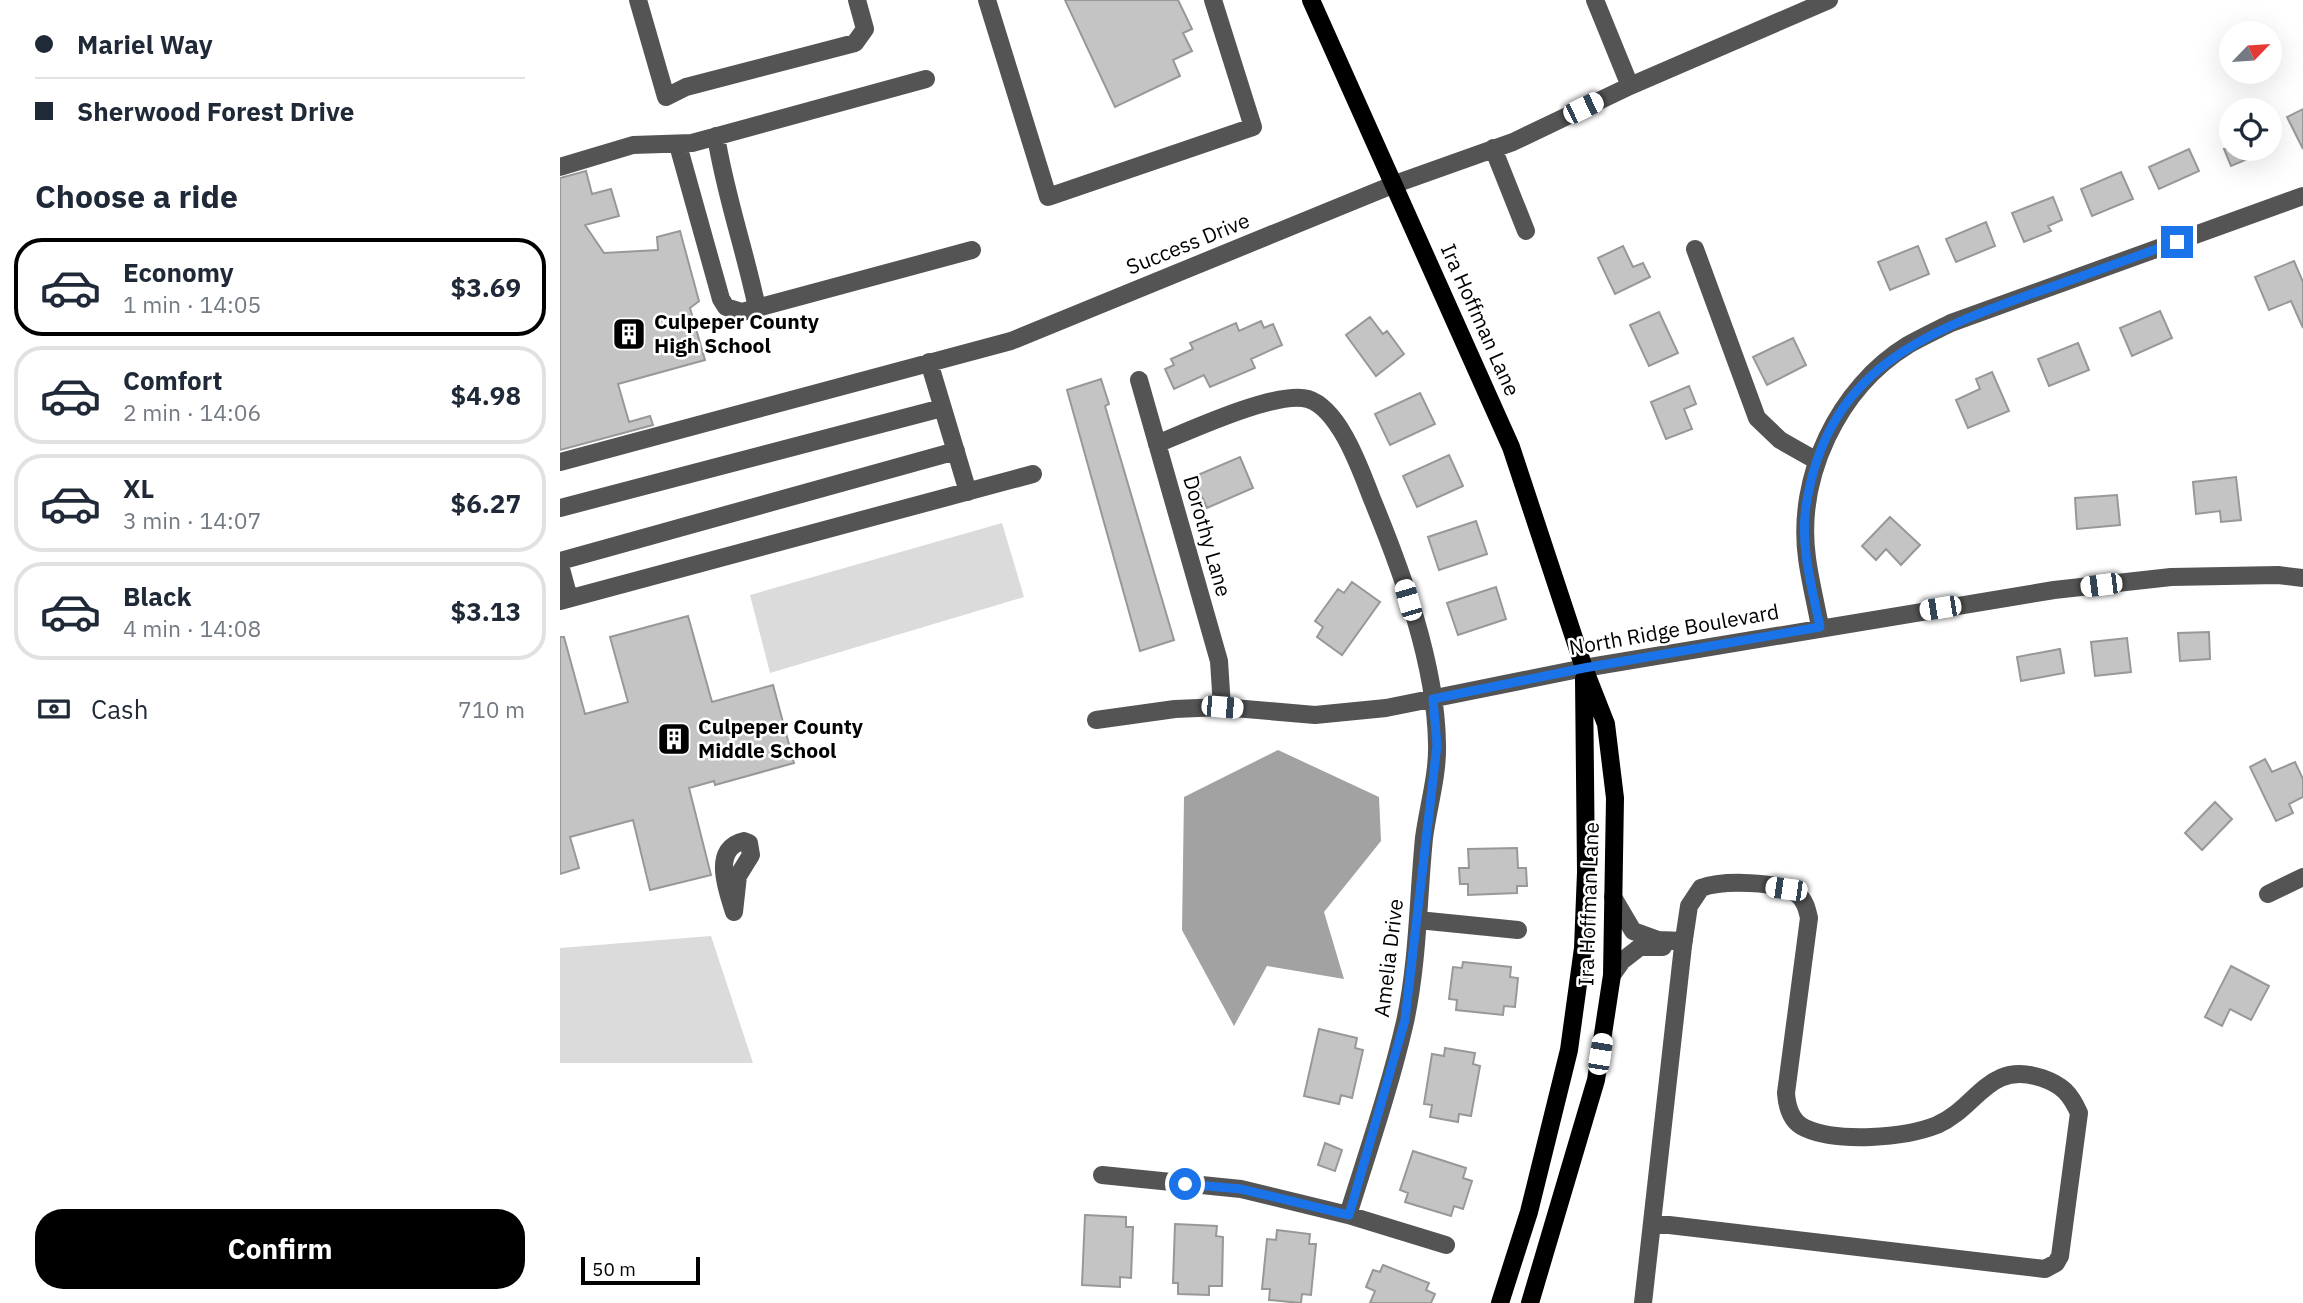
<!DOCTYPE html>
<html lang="en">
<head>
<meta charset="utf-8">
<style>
  body { margin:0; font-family:"IBM Plex Sans",sans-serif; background:#f6f6f7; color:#1f2937; height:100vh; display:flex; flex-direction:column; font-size:26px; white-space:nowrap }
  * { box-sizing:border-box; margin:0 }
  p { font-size:23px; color:#747a83 }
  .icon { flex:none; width:38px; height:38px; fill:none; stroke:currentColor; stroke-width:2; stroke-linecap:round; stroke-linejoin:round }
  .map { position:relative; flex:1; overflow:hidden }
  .details { display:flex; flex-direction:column; background:#fff; width:560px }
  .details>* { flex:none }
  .hud { display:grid; align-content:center; height:154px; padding:0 35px; background:#fff }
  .needle { width:46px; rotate:65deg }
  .fabs { position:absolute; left:1659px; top:21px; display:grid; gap:14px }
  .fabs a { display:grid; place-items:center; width:63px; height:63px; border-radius:50%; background:#fff; box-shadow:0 7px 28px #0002; font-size:35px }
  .scale { position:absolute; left:21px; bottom:18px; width:119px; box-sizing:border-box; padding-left:7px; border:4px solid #000; border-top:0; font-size:19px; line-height:24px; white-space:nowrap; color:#000; -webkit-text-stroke:5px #fff; paint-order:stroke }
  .end { position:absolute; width:32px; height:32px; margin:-16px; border:9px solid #1a73e8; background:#fff; box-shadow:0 0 0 4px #fff }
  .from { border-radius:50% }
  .car { position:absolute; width:21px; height:42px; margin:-21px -10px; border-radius:9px; box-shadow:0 0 5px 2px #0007; background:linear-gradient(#fff 24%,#345 0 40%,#fff 0 76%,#345 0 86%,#fff 0) }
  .hud b { display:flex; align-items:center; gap:24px; height:66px; font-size:26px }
  .hud b+b { border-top:2px solid #e0e1e3 }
  .hud i { width:18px; height:18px; background:#1f2937 }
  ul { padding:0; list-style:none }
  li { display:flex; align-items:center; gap:21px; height:98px; margin:0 14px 10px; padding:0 21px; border:4px solid #e0e1e3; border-radius:28px }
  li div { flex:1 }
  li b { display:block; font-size:26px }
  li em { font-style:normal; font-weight:700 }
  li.selected { border-color:#000 }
  li>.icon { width:63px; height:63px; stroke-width:1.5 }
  h2 { padding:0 35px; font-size:32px; line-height:84px }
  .pay { display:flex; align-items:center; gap:18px; height:77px; padding:0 35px; font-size:26px }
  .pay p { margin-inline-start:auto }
  .button { display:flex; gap:14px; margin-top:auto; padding:14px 35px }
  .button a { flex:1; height:80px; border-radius:28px; background:#000; color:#fff; font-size:28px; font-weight:700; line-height:80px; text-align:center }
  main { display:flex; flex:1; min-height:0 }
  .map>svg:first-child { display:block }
  .green { fill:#dbdbdb }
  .water { fill:#a2a2a2 }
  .building { fill:#c4c4c4; stroke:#989898; stroke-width:2 }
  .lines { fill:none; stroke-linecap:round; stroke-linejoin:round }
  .minor { stroke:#545454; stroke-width:18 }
  .major { stroke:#000; stroke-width:18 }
  .route { stroke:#1a73e8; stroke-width:9 }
  .labels { text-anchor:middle; stroke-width:5; stroke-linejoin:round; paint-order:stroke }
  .street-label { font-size:21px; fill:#000; stroke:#fff }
  .poi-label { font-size:21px; font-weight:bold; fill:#000; stroke:#fff; text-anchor:start }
</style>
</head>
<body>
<main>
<section class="details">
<div class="hud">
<b><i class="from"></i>Mariel Way</b>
<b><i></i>Sherwood Forest Drive</b>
</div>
<h2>Choose a ride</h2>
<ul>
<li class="selected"><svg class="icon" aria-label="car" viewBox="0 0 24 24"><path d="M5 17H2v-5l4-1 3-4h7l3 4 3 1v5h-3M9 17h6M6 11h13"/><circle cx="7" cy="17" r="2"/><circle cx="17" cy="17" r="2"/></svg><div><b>Economy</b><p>1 min · 14:05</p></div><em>$3.69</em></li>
<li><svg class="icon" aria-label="car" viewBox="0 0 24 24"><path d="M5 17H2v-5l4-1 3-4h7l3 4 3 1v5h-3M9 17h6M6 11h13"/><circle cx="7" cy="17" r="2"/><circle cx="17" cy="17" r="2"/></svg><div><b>Comfort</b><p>2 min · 14:06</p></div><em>$4.98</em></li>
<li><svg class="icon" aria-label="car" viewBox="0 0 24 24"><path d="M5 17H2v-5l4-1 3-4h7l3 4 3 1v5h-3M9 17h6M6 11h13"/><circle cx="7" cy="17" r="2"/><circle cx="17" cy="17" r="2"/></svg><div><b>XL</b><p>3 min · 14:07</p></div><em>$6.27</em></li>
<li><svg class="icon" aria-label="car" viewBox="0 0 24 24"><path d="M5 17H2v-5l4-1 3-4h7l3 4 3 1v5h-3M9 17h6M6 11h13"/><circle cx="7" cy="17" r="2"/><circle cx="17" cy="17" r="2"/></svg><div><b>Black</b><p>4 min · 14:08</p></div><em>$3.13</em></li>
</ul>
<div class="pay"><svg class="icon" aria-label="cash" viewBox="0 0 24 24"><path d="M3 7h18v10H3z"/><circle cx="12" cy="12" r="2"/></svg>Cash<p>710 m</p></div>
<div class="button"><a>Confirm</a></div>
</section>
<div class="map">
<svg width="1743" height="1303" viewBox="0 0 1743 1303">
  <rect width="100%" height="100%" fill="#fff"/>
  <path class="green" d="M 442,523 L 464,597 L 210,673 L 190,595 Z
    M 151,936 L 193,1063 L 0,1063 L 0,948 Z"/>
  <path class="water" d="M 718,750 L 819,797 L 821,841 L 764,912 L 784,979 L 707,966 L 674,1026 L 622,930 L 624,797 Z"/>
  <path class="building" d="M 505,0 L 618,0 L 632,29 L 623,33 L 632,51 L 613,60 L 620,76 L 555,107 Z
    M 1743,109 L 1743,149 L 1727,117 Z
    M 1629,149 L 1639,171 L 1599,189 L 1589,167 Z
    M 1664,149 L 1711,149 L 1671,166 Z
    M 26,171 L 32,194 L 51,189 L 59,216 L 25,225 L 44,253 L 98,250 L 97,237 L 120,231 L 139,301 L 130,308 L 145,360 L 58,384 L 69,422 L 90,416 L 93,425 L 0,450 L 0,178 Z
    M 1561,172 L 1573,199 L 1532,216 L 1521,189 Z
    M 1493,197 L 1502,220 L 1488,226 L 1491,231 L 1464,242 L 1452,213 Z
    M 1426,222 L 1435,246 L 1396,262 L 1386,239 Z
    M 1063,246 L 1073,267 L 1083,263 L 1090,277 L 1055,294 L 1038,258 Z
    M 1358,246 L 1369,274 L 1330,290 L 1318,262 Z
    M 1734,261 L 1743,282 L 1743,328 L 1731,301 L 1709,310 L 1695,277 Z
    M 1600,311 L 1612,338 L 1572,356 L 1560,328 Z
    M 1099,312 L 1118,353 L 1089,366 L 1070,325 Z
    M 810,317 L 823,334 L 827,331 L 844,354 L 816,376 L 786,335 Z
    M 701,321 L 704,328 L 713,324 L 722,345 L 691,359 L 695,368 L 650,387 L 644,375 L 614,389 L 605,369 L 614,365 L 611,359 L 633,349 L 630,343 L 676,323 L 679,331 Z
    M 1233,338 L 1246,365 L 1207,385 L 1193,357 Z
    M 1518,343 L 1529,370 L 1489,386 L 1478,359 Z
    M 1432,372 L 1449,411 L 1408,428 L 1396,400 L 1420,389 L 1416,379 Z
    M 541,379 L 549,404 L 545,406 L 614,640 L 580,651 L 507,390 Z
    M 1129,386 L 1136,404 L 1124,409 L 1132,429 L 1106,439 L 1091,402 Z
    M 860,393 L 875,424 L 830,445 L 815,414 Z
    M 889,455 L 903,486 L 857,507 L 843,476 Z
    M 680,457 L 693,488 L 647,508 L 633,477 Z
    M 1676,477 L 1681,520 L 1661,522 L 1660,511 L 1636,514 L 1633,482 Z
    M 1557,495 L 1560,525 L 1517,529 L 1515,498 Z
    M 1330,517 L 1360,545 L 1341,565 L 1326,549 L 1316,560 L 1302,546 Z
    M 916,521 L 927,554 L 879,570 L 868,537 Z
    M 792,582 L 820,602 L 782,655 L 757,637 L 763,627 L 755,621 L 778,589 L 784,593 Z
    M 936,587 L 946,619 L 898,635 L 887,603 Z
    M 128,616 L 152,702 L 213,685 L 234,763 L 155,785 L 154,781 L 129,788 L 151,875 L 90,890 L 73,820 L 10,837 L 19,868 L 0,874 L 0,637 L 4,637 L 25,714 L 68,702 L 50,637 Z
    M 1649,632 L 1650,659 L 1620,661 L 1618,633 Z
    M 1567,638 L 1571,672 L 1535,676 L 1531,642 Z
    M 1500,649 L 1504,673 L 1461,681 L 1457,657 Z
    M 1705,759 L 1712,772 L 1735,762 L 1743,779 L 1743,797 L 1729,804 L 1733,813 L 1716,821 L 1690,767 Z
    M 1655,802 L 1672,819 L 1642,850 L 1625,833 Z
    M 957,848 L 958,868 L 966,868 L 967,886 L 957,886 L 957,893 L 908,895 L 908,884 L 900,884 L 899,868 L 909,868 L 908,849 Z
    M 903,962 L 951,967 L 950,977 L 958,978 L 955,1007 L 944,1006 L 943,1015 L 896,1010 L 897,1000 L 889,999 L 893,967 L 902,968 Z
    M 1671,966 L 1709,986 L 1691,1020 L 1670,1009 L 1662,1026 L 1645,1017 Z
    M 759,1029 L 797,1038 L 795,1048 L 803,1050 L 792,1098 L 781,1095 L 779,1104 L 744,1096 Z
    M 885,1048 L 915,1053 L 913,1064 L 920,1066 L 911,1116 L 899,1114 L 898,1122 L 870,1117 L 872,1105 L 864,1104 L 872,1054 L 884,1056 Z
    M 765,1143 L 782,1150 L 775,1171 L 758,1165 Z
    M 853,1151 L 906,1168 L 903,1178 L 912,1181 L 903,1209 L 894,1206 L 891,1216 L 845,1202 L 848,1193 L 840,1190 Z
    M 525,1215 L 566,1217 L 566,1227 L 573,1227 L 571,1278 L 560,1277 L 560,1287 L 522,1285 Z
    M 615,1224 L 657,1226 L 656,1236 L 663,1237 L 662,1286 L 649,1286 L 649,1295 L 618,1294 L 618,1283 L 613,1283 Z
    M 717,1230 L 750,1234 L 749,1244 L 756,1244 L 751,1295 L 742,1294 L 741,1303 L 709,1300 L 710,1289 L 702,1289 L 707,1239 L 716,1240 Z
    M 823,1265 L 869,1283 L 866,1290 L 875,1294 L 871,1303 L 810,1303 L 815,1291 L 806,1287 L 813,1270 L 820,1272 Z"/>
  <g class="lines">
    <path class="minor" d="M 78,0 L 106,97 L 126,87 L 295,43 L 305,29 L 297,0
      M 427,0 L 488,197 L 693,127 L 653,0
      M 1035,0 L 1070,86
      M 156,136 C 165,194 185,250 197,308
      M 118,145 L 161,299 L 166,307 L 182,312 L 412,250
      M 933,148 L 966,231
      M 0,167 L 73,145 L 132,143 L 366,79
      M 1135,249 L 1197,418 L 1220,440 L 1257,461
      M 369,362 L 408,492
      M 579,380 L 659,661 L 662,707
      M 597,444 C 629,431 717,390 748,399 C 780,409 801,471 812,499 C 842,572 876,664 877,744 C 878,775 868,807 864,838 C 858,899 858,962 845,1022 C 830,1087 808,1151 788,1215
      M 0,462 L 451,341 L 835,184 L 953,142 L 1070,86 L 1269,0
      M 0,508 L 382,408
      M 0,561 L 396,451
      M 0,565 L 9,598
      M 0,601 L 473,474
      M 1260,627 C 1256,604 1250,581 1247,558 C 1236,477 1278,388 1348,345 C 1362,337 1377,330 1391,323 L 1743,196
      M 536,720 L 615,709 L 662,707 L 755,715 L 826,708 L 1024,668 L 1494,590 L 1611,577 L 1718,575 L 1743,578
      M 184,841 L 189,843 L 191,855 L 178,876 L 174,912 C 167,890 151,848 184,841 Z
      M 1708,894 L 1743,877
      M 1053,897 L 1073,931 L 1098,940 L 1124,941
      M 858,920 L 958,930
      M 1052,975 L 1062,961 L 1080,947 L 1103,947
      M 542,1175 L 681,1189 L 788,1215 L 886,1245
      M 1083,1303 L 1123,946 L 1129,906 L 1141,888 C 1162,880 1218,881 1237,894 C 1245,900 1247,909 1249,918 L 1226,1093 C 1227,1107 1231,1122 1245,1128 C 1278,1143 1344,1138 1377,1125 C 1418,1107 1428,1060 1482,1078 C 1502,1085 1510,1093 1519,1113 L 1500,1256 L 1496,1263 L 1485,1269 L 1092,1223"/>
    <path class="major" d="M 751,0 L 951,447 L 1024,668 L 1046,724 L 1055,798 L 1052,975 L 1036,1080 L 970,1303
      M 940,1303 L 969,1212 L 1009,1050 L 1023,948 L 1026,872 L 1024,679"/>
  </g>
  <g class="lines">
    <path class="route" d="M 625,1184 L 681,1189 L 789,1215 L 845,1020 L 877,745 L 873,699 L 1024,668 L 1260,627 C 1252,588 1240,546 1246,506 C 1267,370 1362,333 1477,292 C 1524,276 1570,258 1617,242"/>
  </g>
  <defs>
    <symbol id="building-square" viewBox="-11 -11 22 22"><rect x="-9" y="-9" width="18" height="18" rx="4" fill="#000" stroke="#fff"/><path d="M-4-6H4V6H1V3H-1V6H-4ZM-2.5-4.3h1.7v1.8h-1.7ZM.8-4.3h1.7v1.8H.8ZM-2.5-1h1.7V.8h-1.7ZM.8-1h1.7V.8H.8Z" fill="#fff"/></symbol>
  </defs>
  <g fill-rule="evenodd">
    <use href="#building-square" x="50" y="315" width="38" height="38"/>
    <use href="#building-square" x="95" y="720" width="38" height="38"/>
  </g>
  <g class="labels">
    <g class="street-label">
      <text transform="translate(628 244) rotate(-22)" y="7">Success Drive</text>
      <text transform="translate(920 320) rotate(66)" y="7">Ira Hoffman Lane</text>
      <text transform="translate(647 536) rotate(74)" y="7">Dorothy Lane</text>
      <text transform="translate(1114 630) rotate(-10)" y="7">North Ridge Boulevard</text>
      <text transform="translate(1029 904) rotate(-88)" y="7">Ira Hoffman Lane</text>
      <text transform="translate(829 958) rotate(-83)" y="7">Amelia Drive</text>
    </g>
    <g class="poi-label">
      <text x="94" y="329">Culpeper County<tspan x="94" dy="24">High School</tspan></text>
      <text x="138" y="734">Culpeper County<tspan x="138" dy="24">Middle School</tspan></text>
    </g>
  </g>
</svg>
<div class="fabs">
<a><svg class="needle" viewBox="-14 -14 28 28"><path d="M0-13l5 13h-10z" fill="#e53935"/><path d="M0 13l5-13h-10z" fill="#747a83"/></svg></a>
<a><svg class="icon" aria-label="locate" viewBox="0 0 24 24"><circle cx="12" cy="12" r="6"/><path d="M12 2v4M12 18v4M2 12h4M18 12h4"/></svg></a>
</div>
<div class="scale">50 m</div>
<i class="end from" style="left:625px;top:1184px"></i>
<i class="end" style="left:1617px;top:242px"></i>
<i class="car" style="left:1023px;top:108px;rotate:64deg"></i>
<i class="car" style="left:1541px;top:585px;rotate:263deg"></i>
<i class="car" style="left:848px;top:600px;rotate:344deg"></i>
<i class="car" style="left:1380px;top:608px;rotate:261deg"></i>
<i class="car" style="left:662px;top:707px;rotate:95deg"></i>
<i class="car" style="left:1226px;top:889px;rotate:278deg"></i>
<i class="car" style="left:1040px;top:1054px;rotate:9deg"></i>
</div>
</main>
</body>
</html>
